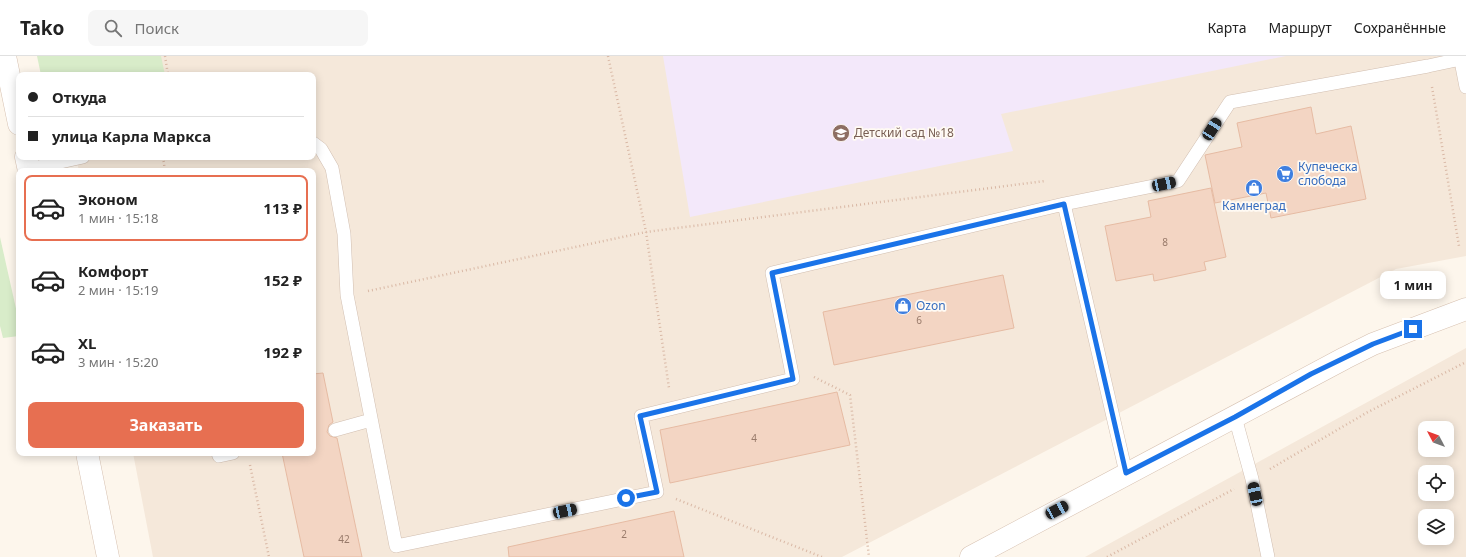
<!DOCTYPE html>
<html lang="ru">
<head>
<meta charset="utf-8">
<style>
  body { margin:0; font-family:"Noto Sans",sans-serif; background:#f6f6f6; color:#222; height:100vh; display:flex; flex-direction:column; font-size:15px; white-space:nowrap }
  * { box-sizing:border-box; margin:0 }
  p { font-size:13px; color:#767676 }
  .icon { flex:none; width:22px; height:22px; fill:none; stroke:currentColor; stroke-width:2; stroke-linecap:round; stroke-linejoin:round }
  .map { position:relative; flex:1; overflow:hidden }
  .details { position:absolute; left:16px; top:112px; width:300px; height:288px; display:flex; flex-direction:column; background:#fff; border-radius:8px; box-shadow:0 2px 10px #0003 }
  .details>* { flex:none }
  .top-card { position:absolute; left:16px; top:16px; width:300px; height:88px; border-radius:8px; box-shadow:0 2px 10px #0003; display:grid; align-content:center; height:88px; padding:0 12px; background:#fff }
  .needle { width:26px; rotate:311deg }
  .fabs { position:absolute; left:1418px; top:365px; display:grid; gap:8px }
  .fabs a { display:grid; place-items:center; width:36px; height:36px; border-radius:8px; background:#fff; box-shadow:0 2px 10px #0003; font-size:20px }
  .end { position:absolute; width:18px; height:18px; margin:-9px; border:5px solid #1a73e8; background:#fff; box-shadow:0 0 0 2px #fff }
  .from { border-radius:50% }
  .bubble { position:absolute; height:28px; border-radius:8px; background:#fff; box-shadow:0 2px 10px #0003; font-size:13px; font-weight:700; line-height:28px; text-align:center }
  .car { position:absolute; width:12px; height:24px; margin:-12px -6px; border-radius:5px; box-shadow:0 0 3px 1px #0007; background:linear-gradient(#222 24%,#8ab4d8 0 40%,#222 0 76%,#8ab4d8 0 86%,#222 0) }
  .top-card b { display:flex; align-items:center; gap:14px; height:38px; font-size:15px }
  .top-card b+b { border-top:1px solid #e0e0e0 }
  .top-card i { width:10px; height:10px; background:#222 }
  ul { padding:7px 0 0; list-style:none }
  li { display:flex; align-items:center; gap:12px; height:66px; margin:0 8px 6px; padding:0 4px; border:2px solid transparent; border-radius:8px }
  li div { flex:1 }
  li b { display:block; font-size:15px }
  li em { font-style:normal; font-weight:700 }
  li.selected { border-color:#e76f51 }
  li>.icon { width:36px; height:36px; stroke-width:1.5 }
  .cta { display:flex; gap:8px; margin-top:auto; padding:8px 12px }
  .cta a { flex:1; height:46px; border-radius:8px; background:#e76f51; color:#fff; font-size:16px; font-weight:700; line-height:46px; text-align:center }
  header { display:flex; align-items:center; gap:24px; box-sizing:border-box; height:56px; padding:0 20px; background:#fff; border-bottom:1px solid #e0e0e0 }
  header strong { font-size:19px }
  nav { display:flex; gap:22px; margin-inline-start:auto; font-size:14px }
  .search { width:280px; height:36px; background:#f6f6f6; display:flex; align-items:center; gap:10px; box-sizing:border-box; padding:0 14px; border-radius:8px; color:#767676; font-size:15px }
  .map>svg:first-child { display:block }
  .residential { fill:#f5e8da; fill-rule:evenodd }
  .education { fill:#f3e8fa }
  .green { fill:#d8ecc9 }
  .building { fill:#f3d5c3; stroke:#e6bba3 }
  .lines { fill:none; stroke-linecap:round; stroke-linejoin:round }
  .lane-casing { stroke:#d1beb0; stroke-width:14 }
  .secondary-casing { stroke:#d6c0b0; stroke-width:23 }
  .path { stroke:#d9b8a5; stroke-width:2.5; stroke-dasharray:1 3; stroke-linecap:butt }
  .lane { stroke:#fff; stroke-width:13 }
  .secondary { stroke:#fff; stroke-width:22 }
  .route { stroke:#1a73e8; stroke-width:5 }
  .labels { text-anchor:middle; stroke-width:3.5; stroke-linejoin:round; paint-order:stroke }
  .number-label { font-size:10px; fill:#987a6a }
  .education-label { font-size:12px; fill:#785e54; stroke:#fffaf3; text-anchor:start }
  .shop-label { font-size:12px; fill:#366cbe; stroke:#fffaf3; text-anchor:start }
</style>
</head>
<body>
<header>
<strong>Tako</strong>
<div class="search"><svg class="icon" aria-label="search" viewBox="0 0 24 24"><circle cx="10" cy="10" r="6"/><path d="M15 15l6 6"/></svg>Поиск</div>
<nav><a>Карта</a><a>Маршрут</a><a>Сохранённые</a></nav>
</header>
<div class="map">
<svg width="1466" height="501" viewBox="0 0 1466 501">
  <rect width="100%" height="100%" fill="#fdf6ec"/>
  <path class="residential" d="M 56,0 L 1466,0 L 1466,200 L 1396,213 L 842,501 L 153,501 L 133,397 L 313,397 L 313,115 L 79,115 L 76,101 L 313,101 L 313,19 L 60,19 Z
    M 1466,292 L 1466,501 L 1085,501 ZM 1425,372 L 1447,372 L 1447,394 L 1425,394 ZM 1425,416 L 1447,416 L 1447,438 L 1425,438 ZM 1425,460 L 1447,460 L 1447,482 L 1425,482 Z"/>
  <path class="education" d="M 663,0 L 1286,0 L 1001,58 L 1013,95 L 690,161 Z"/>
  <path class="green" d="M 37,0 L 161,0 L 165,19 L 41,19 Z
    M 0,181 L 19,266 L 19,280 L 3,282 L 0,270 Z"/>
  <path class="building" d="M 1311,51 L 1316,78 L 1351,70 L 1366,143 L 1271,162 L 1266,137 L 1215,147 L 1205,99 L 1242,91 L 1237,67 Z
    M 1211,132 L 1226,201 L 1204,206 L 1206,214 L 1154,225 L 1153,218 L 1116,225 L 1105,170 L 1151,161 L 1148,145 Z
    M 1003,219 L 1014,272 L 834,309 L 823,256 Z
    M 323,317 L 333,366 L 329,369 L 327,376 L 330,380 L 337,382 L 362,501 L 304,501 L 282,397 L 313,397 L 313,318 Z
    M 837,336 L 850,389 L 670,427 L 660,374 Z
    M 674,455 L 684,501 L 509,501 L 508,491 Z"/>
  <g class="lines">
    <defs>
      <path id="lane" d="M 1460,0 L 1466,31
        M 313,87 L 321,93 L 332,112 L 344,178 L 347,239 L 396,490 L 657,436 L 641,360 L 793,323 L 772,217 L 1064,148 L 1126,417
        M 29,113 L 83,101
        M 1064,148 L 1178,125 L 1230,46 L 1428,10 L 1461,3
        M 1235,361 L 1252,423 L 1268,501
        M 335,374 L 371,364
        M 218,397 L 219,400 L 233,397"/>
      <path id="secondary" d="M 5,0 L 19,68
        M 26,101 L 29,115
        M 87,397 L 108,501
        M 971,501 L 1345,302 L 1373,288 L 1466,253"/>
    </defs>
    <use href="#lane" class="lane-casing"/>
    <use href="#secondary" class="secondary-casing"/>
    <path class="path" d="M 165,0 L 168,19
      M 608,0 L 646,176 L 669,332
      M 1432,31 L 1459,190
      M 163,101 L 165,115
      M 368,235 L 646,176 L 1045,125
      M 814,321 L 850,339 L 869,501
      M 250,409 L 269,501
      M 1270,413 L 1368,356 L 1466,306
      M 676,443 L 822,501
      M 1107,501 L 1234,433"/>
    <use href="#lane" class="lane"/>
    <use href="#secondary" class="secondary"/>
  </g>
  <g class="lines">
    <path class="route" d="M 626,442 L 657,436 L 640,360 L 793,323 L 772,217 L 1064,148 L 1126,417 L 1235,361 L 1311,318 L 1373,288 L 1413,273"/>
  </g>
  <defs>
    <symbol id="school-disc" viewBox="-11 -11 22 22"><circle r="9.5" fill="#8d6e63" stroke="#fffaf3"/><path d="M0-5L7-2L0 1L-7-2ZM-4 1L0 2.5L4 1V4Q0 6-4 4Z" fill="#fff"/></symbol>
    <symbol id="supermarket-disc" viewBox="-11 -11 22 22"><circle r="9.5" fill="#3f7fe0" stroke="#fffaf3"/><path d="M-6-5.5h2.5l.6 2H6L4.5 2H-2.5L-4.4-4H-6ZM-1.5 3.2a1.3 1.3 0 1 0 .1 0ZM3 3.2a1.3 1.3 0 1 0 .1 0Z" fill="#fff"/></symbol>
    <symbol id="shop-disc" viewBox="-11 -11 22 22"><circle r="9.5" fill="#3f7fe0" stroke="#fffaf3"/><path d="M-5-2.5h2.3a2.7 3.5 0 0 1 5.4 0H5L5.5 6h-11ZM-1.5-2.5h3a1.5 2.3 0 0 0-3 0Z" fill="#fff"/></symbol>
  </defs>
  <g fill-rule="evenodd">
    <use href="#school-disc" x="831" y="67" width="20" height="20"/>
    <use href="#supermarket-disc" x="1275" y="108" width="20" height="20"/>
    <use href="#shop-disc" x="1244" y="122" width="20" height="20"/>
    <use href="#shop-disc" x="893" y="240" width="20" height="20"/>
  </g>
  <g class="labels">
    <g class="number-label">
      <text x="1165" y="190">8</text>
      <text x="919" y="268">6</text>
      <text x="754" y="386">4</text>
      <text x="624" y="482">2</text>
      <text x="344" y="487">42</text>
    </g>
    <g class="education-label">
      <text x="854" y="81">Детский сад №18</text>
    </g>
    <g class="shop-label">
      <text x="1298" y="115">Купеческа<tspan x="1298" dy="14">слобода</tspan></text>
      <text x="1254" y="154" text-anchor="middle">Камнеград</text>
      <text x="916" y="254">Ozon</text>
    </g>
  </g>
</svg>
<div class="fabs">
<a><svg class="needle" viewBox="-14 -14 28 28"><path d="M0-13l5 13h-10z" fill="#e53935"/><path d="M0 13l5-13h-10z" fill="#767676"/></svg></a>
<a><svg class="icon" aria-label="locate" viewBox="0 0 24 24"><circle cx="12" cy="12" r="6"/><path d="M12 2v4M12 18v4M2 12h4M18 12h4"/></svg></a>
<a><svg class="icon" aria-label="layers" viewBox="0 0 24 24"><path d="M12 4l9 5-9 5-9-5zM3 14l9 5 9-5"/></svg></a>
</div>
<i class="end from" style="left:626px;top:442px"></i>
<i class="end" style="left:1413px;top:273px"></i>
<div class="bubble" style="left:1380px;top:215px;width:66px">1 мин</div>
<i class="car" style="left:1212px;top:73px;rotate:33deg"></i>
<i class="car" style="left:1164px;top:128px;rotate:78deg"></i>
<i class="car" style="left:1255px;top:438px;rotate:348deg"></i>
<i class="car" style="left:1057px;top:454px;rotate:62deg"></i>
<i class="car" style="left:565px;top:455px;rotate:78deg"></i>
<div class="top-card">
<b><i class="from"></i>Откуда</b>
<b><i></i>улица Карла Маркса</b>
</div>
<section class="details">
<ul>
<li class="selected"><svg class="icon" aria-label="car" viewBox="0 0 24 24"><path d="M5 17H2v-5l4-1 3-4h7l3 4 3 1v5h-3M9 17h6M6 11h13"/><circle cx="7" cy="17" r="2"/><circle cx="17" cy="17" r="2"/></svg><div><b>Эконом</b><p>1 мин · 15:18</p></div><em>113 ₽</em></li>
<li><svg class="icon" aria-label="car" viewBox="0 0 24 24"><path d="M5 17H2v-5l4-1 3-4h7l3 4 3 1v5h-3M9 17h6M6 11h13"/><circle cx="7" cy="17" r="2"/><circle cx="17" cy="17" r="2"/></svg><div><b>Комфорт</b><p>2 мин · 15:19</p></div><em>152 ₽</em></li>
<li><svg class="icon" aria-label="car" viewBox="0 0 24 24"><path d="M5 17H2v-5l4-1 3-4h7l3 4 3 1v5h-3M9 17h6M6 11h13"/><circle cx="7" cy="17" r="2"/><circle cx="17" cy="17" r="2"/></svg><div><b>XL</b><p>3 мин · 15:20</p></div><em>192 ₽</em></li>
</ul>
<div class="cta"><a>Заказать</a></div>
</section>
</div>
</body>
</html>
